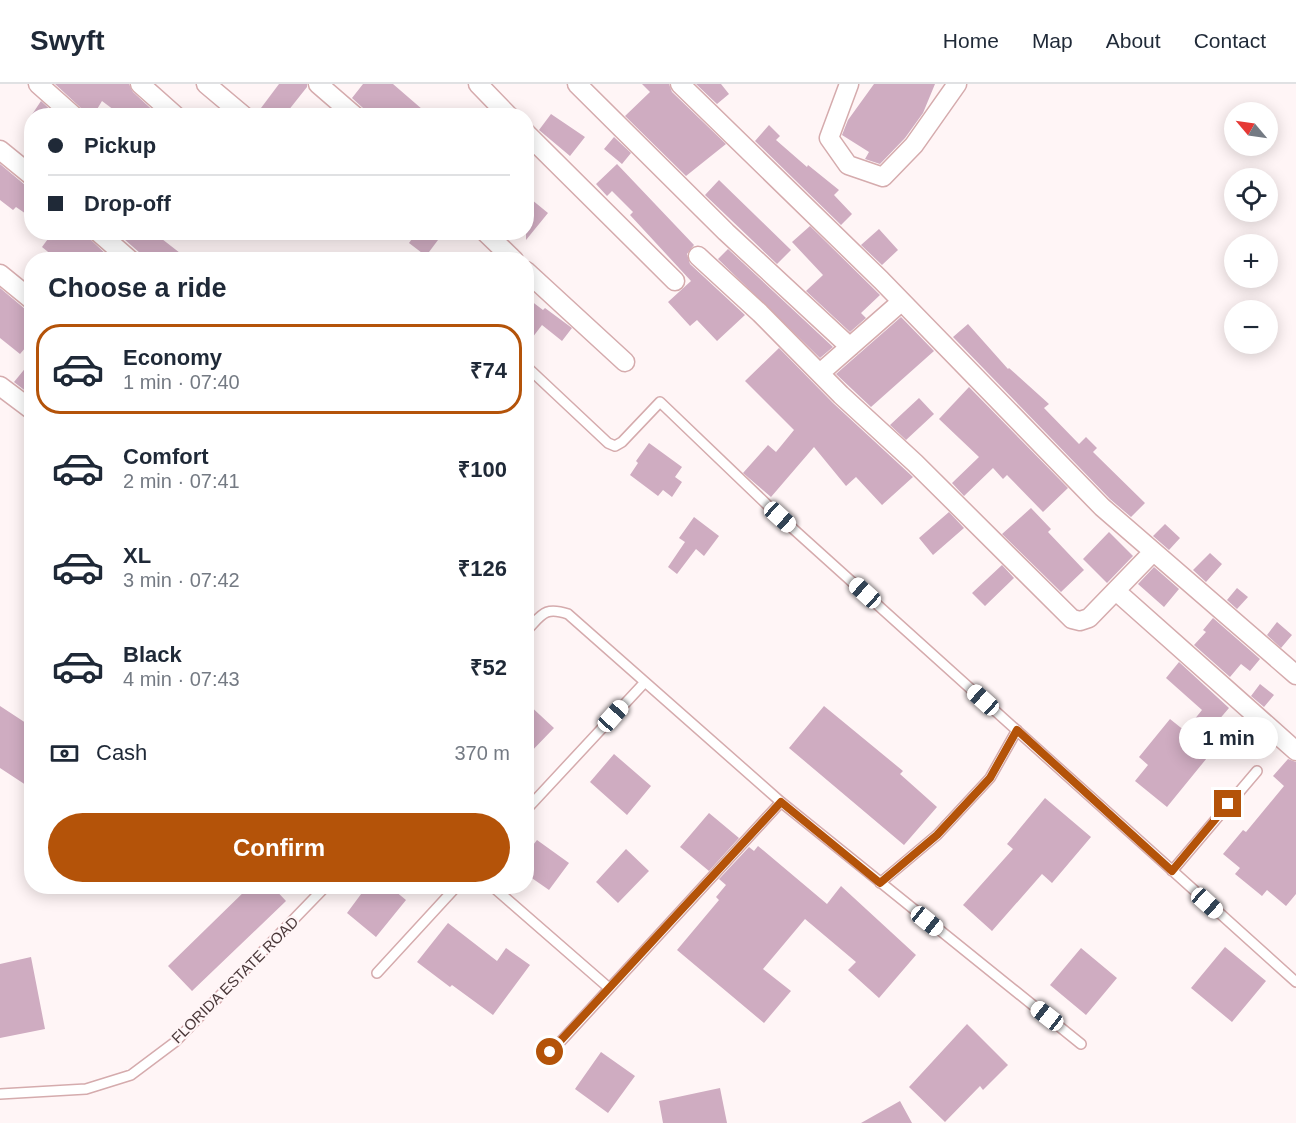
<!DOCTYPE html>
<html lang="en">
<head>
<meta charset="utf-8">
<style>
  body { margin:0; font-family:Helvetica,sans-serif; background:#f6f6f7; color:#1f2937; height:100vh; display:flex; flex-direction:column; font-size:22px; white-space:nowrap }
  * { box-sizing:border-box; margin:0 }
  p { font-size:20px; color:#747a83 }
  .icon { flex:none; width:33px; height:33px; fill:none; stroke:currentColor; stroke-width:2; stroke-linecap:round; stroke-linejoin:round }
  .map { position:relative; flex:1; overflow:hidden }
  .sheet { position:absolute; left:24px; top:168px; width:510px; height:642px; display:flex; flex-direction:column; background:#fff; border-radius:24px; box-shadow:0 3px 15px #0003 }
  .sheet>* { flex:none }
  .top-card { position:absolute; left:24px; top:24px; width:510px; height:132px; border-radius:24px; box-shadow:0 3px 15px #0003; display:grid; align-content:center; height:132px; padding:0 24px; background:#fff }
  .needle { width:39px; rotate:299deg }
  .buttons { position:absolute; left:1224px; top:18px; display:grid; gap:12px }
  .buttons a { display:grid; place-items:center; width:54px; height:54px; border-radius:50%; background:#fff; box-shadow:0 3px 15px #0003; font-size:30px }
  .end { position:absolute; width:27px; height:27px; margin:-14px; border:8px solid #b45309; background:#fff; box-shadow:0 0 0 3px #fff }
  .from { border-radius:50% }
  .bubble { position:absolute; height:42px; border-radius:21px; background:#fff; box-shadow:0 3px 15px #0003; font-size:20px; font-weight:600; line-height:42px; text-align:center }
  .car { position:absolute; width:18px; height:36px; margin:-18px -9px; border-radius:8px; box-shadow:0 0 4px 2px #0007; background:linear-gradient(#fff 24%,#345 0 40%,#fff 0 76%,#345 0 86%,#fff 0) }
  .top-card b { display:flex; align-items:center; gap:21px; height:57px; font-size:22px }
  .top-card b+b { border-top:2px solid #e0e1e3 }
  .top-card i { width:15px; height:15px; background:#1f2937 }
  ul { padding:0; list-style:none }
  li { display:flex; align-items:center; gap:18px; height:90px; margin:0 12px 9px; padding:0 12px; border:3px solid transparent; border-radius:24px }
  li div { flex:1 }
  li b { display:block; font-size:22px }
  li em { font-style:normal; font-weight:600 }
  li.active { border-color:#b45309 }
  li>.icon { width:54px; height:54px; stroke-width:1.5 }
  h2 { padding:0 24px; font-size:27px; line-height:72px }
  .pay { display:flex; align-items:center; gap:15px; height:66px; padding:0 24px; font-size:22px }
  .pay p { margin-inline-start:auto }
  .button { display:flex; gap:12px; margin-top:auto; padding:12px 24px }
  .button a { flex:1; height:69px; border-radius:36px; background:#b45309; color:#fff; font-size:24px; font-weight:600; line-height:69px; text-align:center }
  header { display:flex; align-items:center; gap:36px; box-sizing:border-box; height:84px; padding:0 30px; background:#fff; border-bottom:2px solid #e0e1e3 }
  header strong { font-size:28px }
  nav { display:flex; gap:33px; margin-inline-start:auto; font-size:21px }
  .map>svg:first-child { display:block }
  .building { fill:#cfacc1 }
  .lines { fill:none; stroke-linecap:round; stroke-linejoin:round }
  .service-casing { stroke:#d5abad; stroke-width:12 }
  .minor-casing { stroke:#d5abad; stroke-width:21 }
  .service { stroke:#fff; stroke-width:9 }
  .minor { stroke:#fff; stroke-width:18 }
  .route { stroke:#b45309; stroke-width:8 }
  .labels { text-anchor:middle; stroke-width:4.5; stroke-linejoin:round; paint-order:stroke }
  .street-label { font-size:15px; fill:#493738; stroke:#fff5f6 }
</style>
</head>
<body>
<header>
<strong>Swyft</strong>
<nav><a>Home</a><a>Map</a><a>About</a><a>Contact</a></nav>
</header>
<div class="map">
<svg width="1296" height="1039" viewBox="0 0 1296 1039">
  <rect width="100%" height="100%" fill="#fff5f6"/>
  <path class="building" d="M 55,0 L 129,0 L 133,8 L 159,32 L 122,32 L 102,17 L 93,32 L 85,32 L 81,24 Z
    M 279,0 L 307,0 L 307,3 L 284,32 L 255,32 Z
    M 363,0 L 393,0 L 430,32 L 366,32 L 363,24 L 352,14 Z
    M 642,0 L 669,0 L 672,8 L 726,60 L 686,92 L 625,32 L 650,8 Z
    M 696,0 L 721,0 L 729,10 L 717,20 Z
    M 874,0 L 935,0 L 923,29 L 905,54 L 880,80 L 865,75 L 869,68 L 842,51 L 848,36 Z
    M 41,17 L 57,32 L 31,32 Z
    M 551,30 L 585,53 L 570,72 L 539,46 Z
    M 769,41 L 780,52 L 776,56 L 807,83 L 808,81 L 839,106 L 834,111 L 852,130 L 841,141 L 755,57 Z
    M 614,53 L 631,69 L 622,80 L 604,65 Z
    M 0,80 L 25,101 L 32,103 L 32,134 L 16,123 L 13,126 L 0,116 Z
    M 617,80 L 694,161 L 687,170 L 690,180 L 745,231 L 717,257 L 697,236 L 690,242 L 668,218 L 691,197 L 630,131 L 633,128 L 612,107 L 607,112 L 596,100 Z
    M 719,96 L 791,166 L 777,180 L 705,111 Z
    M 526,111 L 548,129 L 526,156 Z
    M 810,142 L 880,211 L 861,229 L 866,234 L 850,248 L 806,207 L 823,191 L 792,158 Z
    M 879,145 L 898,166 L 882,181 L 861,161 Z
    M 53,148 L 87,148 L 91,156 L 109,173 L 107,176 L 58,176 L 42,163 Z
    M 116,148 L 153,148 L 189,176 L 148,176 Z
    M 417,148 L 444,148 L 426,172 L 409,159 Z
    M 728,165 L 833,263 L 820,274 L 718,175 Z
    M 0,204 L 25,225 L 32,227 L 32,256 L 20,270 L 0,254 Z
    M 526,213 L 543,226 L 545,224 L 572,244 L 562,257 L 542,241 L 526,262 Z
    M 901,233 L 934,267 L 871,323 L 836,290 Z
    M 968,240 L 1008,285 L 1009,284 L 1049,320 L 1044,324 L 1079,360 L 1086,353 L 1097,364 L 1093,368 L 1145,419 L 1131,433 L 1110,415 L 953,253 Z
    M 779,264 L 833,319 L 913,393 L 882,421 L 856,393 L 846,402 L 814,363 L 771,413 L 743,389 L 768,361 L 776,368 L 794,346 L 745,297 Z
    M 32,276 L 32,312 L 14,298 Z
    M 969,303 L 1068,404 L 1043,428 L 1007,391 L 1003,395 L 993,384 L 964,412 L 952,399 L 979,373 L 939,335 Z
    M 919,314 L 934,330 L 906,356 L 890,341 Z
    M 649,359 L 682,383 L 675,393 L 682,398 L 672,413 L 663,406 L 658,412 L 630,391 L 638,379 L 636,377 Z
    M 1031,424 L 1051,445 L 1048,448 L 1084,486 L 1061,508 L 1002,450 Z
    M 949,428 L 964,444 L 933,471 L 919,454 Z
    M 694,433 L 719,452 L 704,472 L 696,465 L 677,490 L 668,483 L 685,458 L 679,454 Z
    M 1165,440 L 1180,454 L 1169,466 L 1153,452 Z
    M 1109,448 L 1133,472 L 1107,499 L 1083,475 Z
    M 1210,469 L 1222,480 L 1206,498 L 1193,486 Z
    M 1002,481 L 1014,494 L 985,522 L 972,509 Z
    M 1154,483 L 1179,505 L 1164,523 L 1138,500 Z
    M 1237,504 L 1248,513 L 1237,525 L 1227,516 Z
    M 1213,534 L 1260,575 L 1250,587 L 1241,580 L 1230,593 L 1194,561 L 1206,548 L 1203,546 Z
    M 1277,538 L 1292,551 L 1281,564 L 1267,551 Z
    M 1179,578 L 1229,624 L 1199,659 L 1211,669 L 1167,723 L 1135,697 L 1148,681 L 1139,673 L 1170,635 L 1185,647 L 1202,626 L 1166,594 Z
    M 1260,600 L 1274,611 L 1264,623 L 1251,612 Z
    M 526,618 L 554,644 L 526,673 Z
    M 0,622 L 32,643 L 32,705 L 0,684 Z
    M 824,622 L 903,687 L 900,690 L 937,723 L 904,761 L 789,664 Z
    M 614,670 L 651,702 L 627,731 L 590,698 Z
    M 1288,675 L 1296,678 L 1296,810 L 1286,822 L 1267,806 L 1262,812 L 1235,790 L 1240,784 L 1223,770 L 1243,746 L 1246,748 L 1284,702 L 1273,692 Z
    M 1045,714 L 1091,753 L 1052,799 L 1042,790 L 992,847 L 963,821 L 1013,765 L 1007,760 Z
    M 709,729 L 739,754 L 709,787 L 680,763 Z
    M 537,756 L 569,779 L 549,806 L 526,790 L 526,770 Z
    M 758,762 L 827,820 L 841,802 L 916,871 L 879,914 L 848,886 L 856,878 L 805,835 L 763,885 L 791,907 L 764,939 L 677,866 L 719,816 L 716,813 L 726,801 L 719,795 L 749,763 L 754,767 Z
    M 626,765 L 649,787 L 618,819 L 596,798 Z
    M 250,802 L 272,802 L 286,817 L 192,907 L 168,882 Z
    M 367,802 L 389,802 L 406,816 L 376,853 L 347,829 Z
    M 448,839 L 497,877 L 506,864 L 530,881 L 493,931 L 452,901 L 450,903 L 417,878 Z
    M 1225,863 L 1266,897 L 1232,938 L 1191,904 Z
    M 1081,864 L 1117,894 L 1086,931 L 1050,901 Z
    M 31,873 L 45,945 L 0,954 L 0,880 Z
    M 967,940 L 1008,981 L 983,1006 L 980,1002 L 945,1038 L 909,1003 Z
    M 601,968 L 635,992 L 608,1029 L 575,1005 Z
    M 720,1004 L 727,1039 L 663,1039 L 659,1017 Z
    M 900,1017 L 912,1039 L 861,1039 Z"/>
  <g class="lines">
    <defs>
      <path id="service" d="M 526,282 L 608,359 L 615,362 L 622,358 L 660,318 L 780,433 L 1296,898
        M 526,547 C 542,531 544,522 568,530 L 781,718 L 1081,960
        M 526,726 L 645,598
        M 1172,787 L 1257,687
        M 880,799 L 937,751 L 990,694 L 1017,646
        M 492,802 L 609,904
        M 377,889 L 457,802
        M 551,968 L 781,718
        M 0,1010 L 86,1005 L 131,991 L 175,958 L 326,802"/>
      <path id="minor" d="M 38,0 L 74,32
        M 140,0 L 176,32
        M 206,0 L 244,32
        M 318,0 L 355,32
        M 478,0 L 509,32
        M 577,0 L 726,148 L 850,263
        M 680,0 L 881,196 L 1102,423 L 1296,591
        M 849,0 L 829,54 L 848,81 L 883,93 L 914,61 L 957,0
        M 526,49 L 675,197
        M 0,66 L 32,92
        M 98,148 L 130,176
        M 485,148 L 514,176
        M 698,172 L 760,229 L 841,311 L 915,379 L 1072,535 L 1080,537 L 1089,534 L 1153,468
        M 526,187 L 625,278
        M 0,190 L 32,216
        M 820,289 L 901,218
        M 0,302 L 32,326
        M 1116,507 L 1296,667"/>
    </defs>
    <use href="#service" class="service-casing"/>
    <use href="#minor" class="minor-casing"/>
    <use href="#service" class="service"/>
    <use href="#minor" class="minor"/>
  </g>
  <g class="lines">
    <path class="route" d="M 550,968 L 781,718 L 880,799 L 937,751 L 990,694 L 1017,646 L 1172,787 L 1228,720"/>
  </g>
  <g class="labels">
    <g class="street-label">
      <text transform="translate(235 896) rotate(-45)" y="5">FLORIDA ESTATE ROAD</text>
    </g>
  </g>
</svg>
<div class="buttons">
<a><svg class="needle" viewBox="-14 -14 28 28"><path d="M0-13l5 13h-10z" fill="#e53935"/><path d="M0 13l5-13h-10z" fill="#747a83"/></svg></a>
<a><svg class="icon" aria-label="locate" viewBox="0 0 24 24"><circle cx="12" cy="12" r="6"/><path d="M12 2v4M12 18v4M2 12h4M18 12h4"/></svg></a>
<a>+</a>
<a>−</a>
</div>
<i class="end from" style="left:550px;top:968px"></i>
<i class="end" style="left:1228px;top:720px"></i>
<div class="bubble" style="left:1179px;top:633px;width:99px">1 min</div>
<i class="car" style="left:780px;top:433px;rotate:132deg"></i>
<i class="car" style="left:865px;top:509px;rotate:312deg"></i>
<i class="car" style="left:983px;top:616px;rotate:312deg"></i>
<i class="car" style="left:613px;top:632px;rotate:42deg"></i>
<i class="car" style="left:1207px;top:819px;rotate:132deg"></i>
<i class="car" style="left:927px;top:837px;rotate:129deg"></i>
<i class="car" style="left:1047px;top:932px;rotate:308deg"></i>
<div class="top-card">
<b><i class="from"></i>Pickup</b>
<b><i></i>Drop-off</b>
</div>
<section class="sheet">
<h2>Choose a ride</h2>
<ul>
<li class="active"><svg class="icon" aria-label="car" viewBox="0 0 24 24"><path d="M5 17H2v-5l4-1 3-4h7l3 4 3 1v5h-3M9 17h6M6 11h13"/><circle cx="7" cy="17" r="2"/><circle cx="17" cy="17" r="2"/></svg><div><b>Economy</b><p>1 min · 07:40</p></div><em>₹74</em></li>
<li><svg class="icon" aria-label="car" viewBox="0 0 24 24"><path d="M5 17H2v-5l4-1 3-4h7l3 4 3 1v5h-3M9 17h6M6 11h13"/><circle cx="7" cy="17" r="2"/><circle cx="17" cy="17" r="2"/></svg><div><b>Comfort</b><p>2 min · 07:41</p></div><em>₹100</em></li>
<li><svg class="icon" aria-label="car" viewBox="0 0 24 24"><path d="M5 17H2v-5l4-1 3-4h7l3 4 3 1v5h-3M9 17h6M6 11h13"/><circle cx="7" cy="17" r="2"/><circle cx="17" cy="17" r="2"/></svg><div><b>XL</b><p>3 min · 07:42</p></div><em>₹126</em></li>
<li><svg class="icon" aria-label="car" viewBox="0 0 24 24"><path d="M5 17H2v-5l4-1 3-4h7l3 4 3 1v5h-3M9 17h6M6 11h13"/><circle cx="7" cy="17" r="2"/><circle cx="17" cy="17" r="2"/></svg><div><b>Black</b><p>4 min · 07:43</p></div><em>₹52</em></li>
</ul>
<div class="pay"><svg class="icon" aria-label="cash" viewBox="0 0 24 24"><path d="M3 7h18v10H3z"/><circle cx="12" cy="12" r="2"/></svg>Cash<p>370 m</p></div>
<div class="button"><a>Confirm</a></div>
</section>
</div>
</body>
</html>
